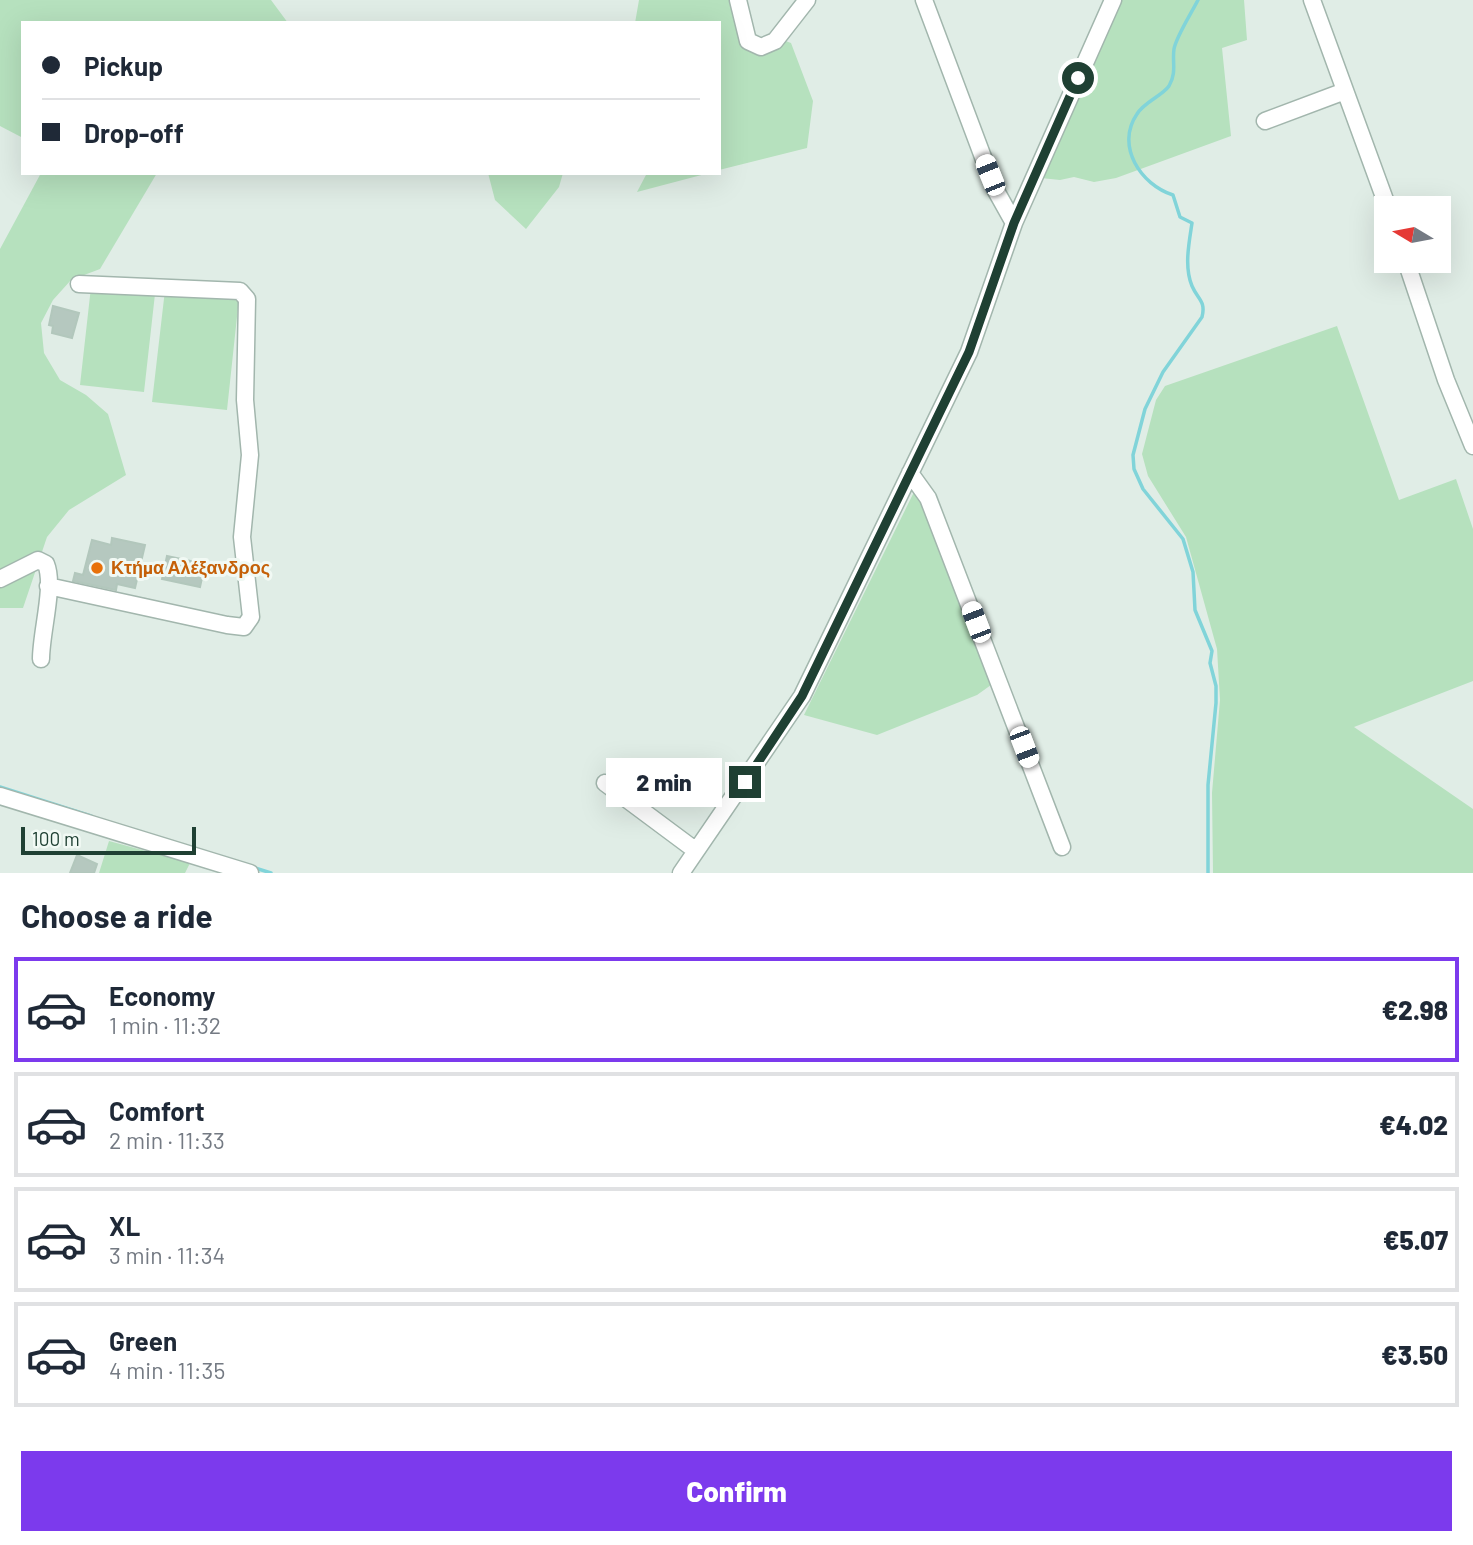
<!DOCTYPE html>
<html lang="en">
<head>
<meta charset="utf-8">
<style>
  body { margin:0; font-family:Barlow,sans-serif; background:#f6f6f7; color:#1f2937; height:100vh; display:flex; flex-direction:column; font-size:26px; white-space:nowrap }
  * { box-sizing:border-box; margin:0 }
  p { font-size:23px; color:#747a83 }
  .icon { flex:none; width:38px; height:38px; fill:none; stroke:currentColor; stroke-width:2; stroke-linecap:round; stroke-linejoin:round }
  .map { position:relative; height:873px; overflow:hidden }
  .drawer { display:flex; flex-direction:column; background:#fff; flex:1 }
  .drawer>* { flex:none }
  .banner { position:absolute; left:21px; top:21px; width:700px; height:154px; border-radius:0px; box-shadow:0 7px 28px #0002; display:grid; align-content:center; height:154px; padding:0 21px; background:#fff }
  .needle { width:46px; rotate:280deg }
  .fabs { position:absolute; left:1374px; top:196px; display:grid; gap:14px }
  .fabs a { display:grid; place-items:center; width:77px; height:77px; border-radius:0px; background:#fff; box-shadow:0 7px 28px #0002; font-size:35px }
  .scale { position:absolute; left:21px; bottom:18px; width:175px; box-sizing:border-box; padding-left:7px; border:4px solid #1f4033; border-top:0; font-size:19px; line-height:24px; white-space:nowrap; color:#1f4033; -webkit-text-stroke:5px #f1f9f4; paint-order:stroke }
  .end { position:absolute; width:32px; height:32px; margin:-16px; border:9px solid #1f4033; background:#fff; box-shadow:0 0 0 4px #fff }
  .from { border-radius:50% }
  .bubble { position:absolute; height:49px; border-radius:0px; background:#fff; box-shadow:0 7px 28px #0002; font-size:23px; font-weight:800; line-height:49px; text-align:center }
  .car { position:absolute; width:21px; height:42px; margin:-21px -10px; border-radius:9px; box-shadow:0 0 5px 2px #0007; background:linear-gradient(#fff 24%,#345 0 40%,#fff 0 76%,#345 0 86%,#fff 0) }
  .banner b { display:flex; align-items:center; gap:24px; height:66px; font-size:26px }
  .banner b+b { border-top:2px solid #e0e1e3 }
  .banner i { width:18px; height:18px; background:#1f2937 }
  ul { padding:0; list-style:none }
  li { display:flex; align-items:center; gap:21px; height:105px; margin:0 14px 10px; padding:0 7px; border:4px solid #e0e1e3; border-radius:0px }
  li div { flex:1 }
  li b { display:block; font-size:26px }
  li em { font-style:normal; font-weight:800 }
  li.current { border-color:#7c3aed }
  li>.icon { width:63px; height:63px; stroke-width:1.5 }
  h2 { padding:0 21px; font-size:32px; line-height:84px }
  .action { display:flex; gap:14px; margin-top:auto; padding:14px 21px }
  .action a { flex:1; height:80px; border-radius:0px; background:#7c3aed; color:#fff; font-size:28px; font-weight:800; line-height:80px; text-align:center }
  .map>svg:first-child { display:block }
  .green { fill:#b6e1be }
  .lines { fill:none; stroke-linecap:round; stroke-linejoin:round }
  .stream { stroke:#81d4d9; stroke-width:3.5 }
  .building { fill:#b5c8bf; stroke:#b2c7bc; stroke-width:2 }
  .minor-casing { stroke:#a2b6ad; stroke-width:19 }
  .minor { stroke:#fff; stroke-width:16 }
  .route { stroke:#1f4033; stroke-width:9 }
  .food-dot { fill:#e8710a; stroke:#f1f9f4; stroke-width:2.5 }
  .labels { text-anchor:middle; stroke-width:6; stroke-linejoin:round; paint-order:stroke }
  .food-label { font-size:18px; font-weight:bold; fill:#c56008; stroke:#f1f9f4; text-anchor:start }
</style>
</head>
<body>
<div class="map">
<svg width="1473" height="873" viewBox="0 0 1473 873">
  <rect width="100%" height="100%" fill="#e0ede6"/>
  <path class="green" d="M 0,0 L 271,0 L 288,23 L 23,23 L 23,138 L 0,126 Z
    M 639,0 L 731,0 L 743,42 L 783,40 L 791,43 L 813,101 L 807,148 L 719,170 L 719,23 L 635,23 Z
    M 1120,0 L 1244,0 L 1247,40 L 1222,48 L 1231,136 L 1116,178 L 1094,182 L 1074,177 L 1060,180 L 1041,178 Z
    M 41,173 L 157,173 L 100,269 L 71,280 L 53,300 L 41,323 L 44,353 L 60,380 L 86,395 L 108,414 L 126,475 L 69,510 L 47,537 L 23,608 L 0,608 L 0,249 Z
    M 488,173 L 563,173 L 559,187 L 526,229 L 495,200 Z
    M 647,173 L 709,173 L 637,192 Z
    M 91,287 L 155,294 L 144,392 L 80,385 Z
    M 165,290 L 239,298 L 227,410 L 152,402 Z
    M 1337,326 L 1399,500 L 1456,479 L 1473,529 L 1473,681 L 1354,727 L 1473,809 L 1473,873 L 1213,873 L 1212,793 L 1220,700 L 1217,649 L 1186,537 L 1148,476 L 1142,454 L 1156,400 L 1165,386 Z
    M 914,492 L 922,498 L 991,685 L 977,695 L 877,735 L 804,715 Z
    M 109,841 L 190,863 L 185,873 L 99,873 Z"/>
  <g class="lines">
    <path class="stream" d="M 1198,0 C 1192,12 1176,37 1174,49 C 1172,62 1177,72 1169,86 C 1162,96 1144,102 1137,114 C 1115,146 1141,185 1173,195 L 1180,217 L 1192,223 C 1189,243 1184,267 1192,286 C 1198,300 1206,301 1202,317 L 1163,372 L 1145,409 L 1133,455 L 1134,469 L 1143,489 L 1183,539 L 1193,572 L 1195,610 L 1212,651 L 1210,663 L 1216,686 L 1216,703 L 1208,785 L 1208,873
      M 0,787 L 91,816
      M 252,867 L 271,873"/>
  </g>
  <path class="building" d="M 53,306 L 79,313 L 72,338 L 52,333 L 53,326 L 49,325 Z
    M 112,538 L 145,545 L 135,588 L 117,584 L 116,590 L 73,581 L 75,573 L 83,575 L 92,540 L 111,545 Z
    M 167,556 L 205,564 L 200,587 L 162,579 Z
    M 77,855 L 97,864 L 94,873 L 70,873 Z"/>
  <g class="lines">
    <defs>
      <path id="minor" d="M 738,0 L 748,41 L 761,47 L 775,41 L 807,0
        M 924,0 L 995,189 L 1014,223
        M 1312,0 L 1388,208
        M 1265,121 L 1345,91
        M 1406,261 L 1446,380 L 1473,446
        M 910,473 L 928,498 L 1062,847
        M 0,579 L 38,560 L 46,564 C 55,586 41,632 41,659
        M 48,586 L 227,625 L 244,627 L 251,617 L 242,537 L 250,455 L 245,400 L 247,299 L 240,291 L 79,284
        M 605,783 L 695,850
        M 0,796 L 250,873
        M 681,873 L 802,696 L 969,352 L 1014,223 L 1113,0"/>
    </defs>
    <use href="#minor" class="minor-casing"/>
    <use href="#minor" class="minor"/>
  </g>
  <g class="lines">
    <path class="route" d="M 745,782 L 802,696 L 969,352 L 1014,223 L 1078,78"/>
  </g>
  <circle class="food-dot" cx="97" cy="568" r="7"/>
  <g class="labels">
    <g class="food-label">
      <text x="111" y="574">Κτήμα Αλέξανδρος</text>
    </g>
  </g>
</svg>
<div class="fabs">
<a><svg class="needle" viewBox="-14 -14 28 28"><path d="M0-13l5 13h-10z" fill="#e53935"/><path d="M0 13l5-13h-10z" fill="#747a83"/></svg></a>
</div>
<div class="scale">100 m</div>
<i class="end from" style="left:1078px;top:78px"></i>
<i class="end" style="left:745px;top:782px"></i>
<div class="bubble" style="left:606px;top:758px;width:116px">2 min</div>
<i class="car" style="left:990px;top:175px;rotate:338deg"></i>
<i class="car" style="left:976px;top:622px;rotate:339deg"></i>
<i class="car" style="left:1024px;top:747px;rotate:159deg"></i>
<div class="banner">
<b><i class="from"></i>Pickup</b>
<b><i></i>Drop-off</b>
</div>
</div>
<section class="drawer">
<h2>Choose a ride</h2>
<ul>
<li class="current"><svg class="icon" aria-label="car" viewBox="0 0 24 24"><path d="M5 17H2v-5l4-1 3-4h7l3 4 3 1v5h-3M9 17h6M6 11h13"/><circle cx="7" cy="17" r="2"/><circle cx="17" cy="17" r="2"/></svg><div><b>Economy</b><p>1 min · 11:32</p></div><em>€2.98</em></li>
<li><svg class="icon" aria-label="car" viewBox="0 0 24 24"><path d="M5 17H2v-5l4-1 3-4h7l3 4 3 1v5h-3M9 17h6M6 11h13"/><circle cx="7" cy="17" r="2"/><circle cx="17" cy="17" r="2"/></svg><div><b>Comfort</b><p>2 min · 11:33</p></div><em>€4.02</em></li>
<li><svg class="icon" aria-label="car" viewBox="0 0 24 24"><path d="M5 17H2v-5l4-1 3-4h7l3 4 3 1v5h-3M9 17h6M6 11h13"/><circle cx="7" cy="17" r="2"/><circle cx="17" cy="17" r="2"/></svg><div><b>XL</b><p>3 min · 11:34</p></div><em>€5.07</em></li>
<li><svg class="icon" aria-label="car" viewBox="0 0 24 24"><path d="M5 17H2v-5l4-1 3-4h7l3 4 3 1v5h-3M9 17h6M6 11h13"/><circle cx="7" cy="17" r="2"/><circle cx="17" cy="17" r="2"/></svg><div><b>Green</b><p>4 min · 11:35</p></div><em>€3.50</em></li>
</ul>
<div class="action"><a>Confirm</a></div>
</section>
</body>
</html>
